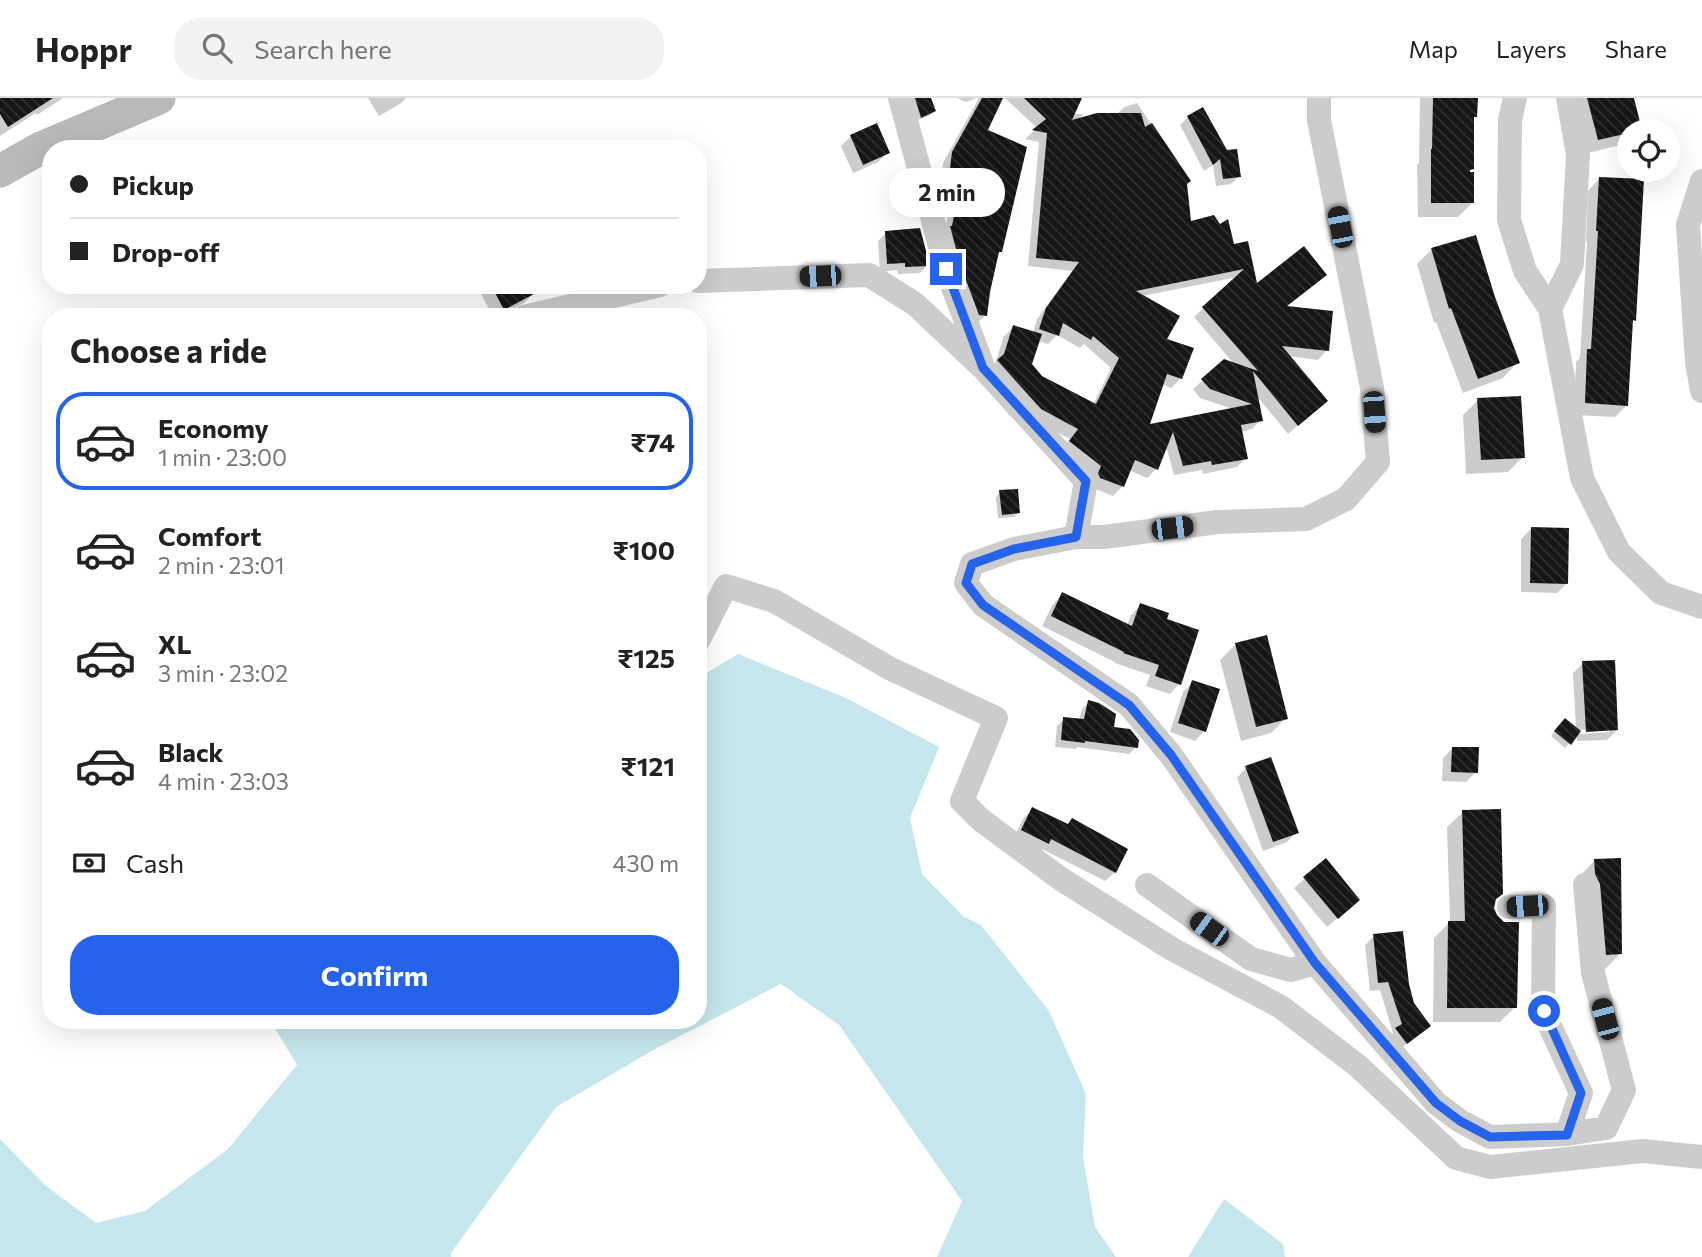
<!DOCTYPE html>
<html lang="en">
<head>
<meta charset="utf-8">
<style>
  body { margin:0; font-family:Commissioner,sans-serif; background:#f2f2f2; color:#222; height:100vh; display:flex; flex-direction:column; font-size:26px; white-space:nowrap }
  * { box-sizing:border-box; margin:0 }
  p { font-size:23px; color:#767676 }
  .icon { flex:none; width:38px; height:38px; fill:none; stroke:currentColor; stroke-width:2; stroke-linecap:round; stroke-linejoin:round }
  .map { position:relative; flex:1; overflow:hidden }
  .sheet { position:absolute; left:42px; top:210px; width:665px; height:721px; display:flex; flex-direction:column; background:#fff; border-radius:28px; box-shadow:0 7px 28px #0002 }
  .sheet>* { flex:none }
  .banner { position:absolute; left:42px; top:42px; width:665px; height:154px; border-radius:28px; box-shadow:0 7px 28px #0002; display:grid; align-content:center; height:154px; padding:0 28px; background:#fff }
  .fabs { position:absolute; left:1617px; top:21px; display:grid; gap:14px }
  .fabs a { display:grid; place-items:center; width:63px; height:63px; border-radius:50%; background:#fff; box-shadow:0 7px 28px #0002; font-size:35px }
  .end { position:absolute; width:32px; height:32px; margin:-16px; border:9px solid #2563eb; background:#fff; box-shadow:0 0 0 4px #fff }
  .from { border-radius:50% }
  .bubble { position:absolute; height:49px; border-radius:24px; background:#fff; box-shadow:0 7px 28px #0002; font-size:23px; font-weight:700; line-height:49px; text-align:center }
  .car { position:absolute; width:21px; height:42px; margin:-21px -10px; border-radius:9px; box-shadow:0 0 5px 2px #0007; background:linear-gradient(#222 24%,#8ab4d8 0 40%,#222 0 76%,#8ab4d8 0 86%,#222 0) }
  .banner b { display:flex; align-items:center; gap:24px; height:66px; font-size:26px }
  .banner b+b { border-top:2px solid #e0e0e0 }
  .banner i { width:18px; height:18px; background:#222 }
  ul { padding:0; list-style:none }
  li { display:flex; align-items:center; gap:21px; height:98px; margin:0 14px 10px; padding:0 14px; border:4px solid transparent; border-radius:28px }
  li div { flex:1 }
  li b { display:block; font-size:26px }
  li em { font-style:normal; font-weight:700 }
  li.on { border-color:#2563eb }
  li>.icon { width:63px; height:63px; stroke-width:1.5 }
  h2 { padding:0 28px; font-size:32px; line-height:84px }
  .pay { display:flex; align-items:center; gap:18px; height:77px; padding:0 28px; font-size:26px }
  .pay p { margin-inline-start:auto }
  .primary-button { display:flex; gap:14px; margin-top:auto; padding:14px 28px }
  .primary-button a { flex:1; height:80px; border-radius:28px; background:#2563eb; color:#fff; font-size:28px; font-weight:700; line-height:80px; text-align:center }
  header { display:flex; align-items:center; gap:42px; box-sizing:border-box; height:98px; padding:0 35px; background:#fff; border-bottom:2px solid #e0e0e0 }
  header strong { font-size:33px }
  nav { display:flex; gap:38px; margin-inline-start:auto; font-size:24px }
  .search { width:490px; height:63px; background:#f2f2f2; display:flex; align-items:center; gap:18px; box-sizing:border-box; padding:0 24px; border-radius:28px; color:#767676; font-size:26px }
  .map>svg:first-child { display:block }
  .water { fill:#c6e6ee }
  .shadow { fill:#0003; fill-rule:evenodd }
  .building { fill:url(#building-back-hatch); fill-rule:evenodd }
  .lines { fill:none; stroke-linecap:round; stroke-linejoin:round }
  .street { stroke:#ccc; stroke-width:24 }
  .secondary { stroke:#b9b9b9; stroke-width:33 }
  .route { stroke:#2563eb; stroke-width:9 }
</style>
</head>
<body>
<header>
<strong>Hoppr</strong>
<div class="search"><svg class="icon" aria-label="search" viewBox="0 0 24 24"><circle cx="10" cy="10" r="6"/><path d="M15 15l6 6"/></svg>Search here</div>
<nav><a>Map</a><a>Layers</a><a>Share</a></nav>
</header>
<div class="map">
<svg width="1702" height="1159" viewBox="0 0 1702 1159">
  <defs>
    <pattern id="building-back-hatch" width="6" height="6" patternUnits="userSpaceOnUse" patternTransform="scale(1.75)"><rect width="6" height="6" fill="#161616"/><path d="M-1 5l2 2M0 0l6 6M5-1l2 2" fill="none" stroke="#303030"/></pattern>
  </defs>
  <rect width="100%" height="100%" fill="#fff"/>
  <path class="water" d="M 738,556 L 846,600 L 939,649 L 910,720 L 922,776 L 964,819 L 981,827 L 1049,913 L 1086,996 L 1083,1059 L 1095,1129 L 1116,1159 L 937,1159 L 962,1103 L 839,927 L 781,886 L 657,950 L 556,1009 L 451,1155 L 451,1159 L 0,1159 L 0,1041 L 46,1088 L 96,1125 L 145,1113 L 228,1051 L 297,967 L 270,922 L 698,922 L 698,580 Z
    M 1224,1101 L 1283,1146 L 1285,1159 L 1188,1159 Z"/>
  <path class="shadow" d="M 0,0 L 63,0 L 37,17 L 36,15 L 0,38 Z
    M 368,0 L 406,0 L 400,6 L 379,18 Z
    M 910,0 L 929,0 L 934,13 L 930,17 L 916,23 Z
    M 957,0 L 976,0 L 966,4 Z
    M 979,0 L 1001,0 L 986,33 L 1000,153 L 996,157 L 986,217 L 976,226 L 944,137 L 950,105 L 939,103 L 943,65 Z
    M 1005,0 L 1080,0 L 1073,16 L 1083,16 L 1080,21 L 1116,17 L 1124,9 L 1137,5 L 1189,83 L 1185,86 L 1189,125 L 1232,148 L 1256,188 L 1315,186 L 1285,210 L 1327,252 L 1318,262 L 1288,258 L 1316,312 L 1288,336 L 1256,297 L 1261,322 L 1252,331 L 1241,334 L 1246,360 L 1237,369 L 1203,376 L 1202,372 L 1174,377 L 1166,348 L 1156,371 L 1147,380 L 1129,372 L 1123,388 L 1113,398 L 1091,389 L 1061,353 L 1070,341 L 1031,320 L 995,266 L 1004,238 L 1014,229 L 1033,235 L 1037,221 L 1072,173 L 1028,168 L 1039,44 L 1025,41 L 1037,30 ZM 1238,179 L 1194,219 L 1235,267 L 1225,263 L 1193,291 L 1200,300 L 1233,311 L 1147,328 L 1162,286 L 1171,290 L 1181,280 L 1164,241 L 1142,198 ZM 1057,237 L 1080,250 L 1084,246 L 1111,270 L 1093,307 L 1041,279 L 1030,266 L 1038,243 L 1048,246 Z
    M 1420,0 L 1476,0 L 1475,18 L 1472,22 L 1472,70 L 1467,76 L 1472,105 L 1458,119 L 1418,119 L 1417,67 L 1419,65 Z
    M 1576,0 L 1633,0 L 1640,31 L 1638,33 L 1629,33 L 1629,42 L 1625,46 L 1583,56 Z
    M 1188,19 L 1239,78 L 1231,86 L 1216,88 L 1213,67 L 1204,73 L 1180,27 Z
    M 851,38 L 888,54 L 878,64 L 853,75 L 841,48 Z
    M 1599,81 L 1634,222 L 1631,225 L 1627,307 L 1615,319 L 1574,317 L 1576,264 L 1580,260 L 1587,144 L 1586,144 L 1588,93 Z
    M 886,135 L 928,167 L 920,175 L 898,176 L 897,172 L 880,174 L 878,143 Z
    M 1432,151 L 1493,200 L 1518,264 L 1503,280 L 1463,295 L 1436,224 L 1434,225 L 1417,166 Z
    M 481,187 L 530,187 L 534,195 L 524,205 L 496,219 L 493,219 L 478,190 Z
    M 1478,302 L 1523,359 L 1508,374 L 1466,376 L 1463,317 Z
    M 1000,394 L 1019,414 L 1014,419 L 998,420 L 996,399 Z
    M 1531,431 L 1567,485 L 1557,495 L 1521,494 L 1521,441 Z
    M 1063,496 L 1127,527 L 1131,517 L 1141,507 L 1179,586 L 1170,596 L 1146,588 L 1150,577 L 1115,565 L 1115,564 L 1042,528 L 1053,506 Z
    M 1266,540 L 1286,620 L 1271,635 L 1241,643 L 1220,562 L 1235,547 Z
    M 1583,565 L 1617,632 L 1607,642 L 1577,643 L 1577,636 L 1565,650 L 1551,638 L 1561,626 L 1576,631 L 1573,575 ZM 1609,631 L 1609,634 L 1578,636 L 1578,632 Z
    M 1193,584 L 1204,633 L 1195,643 L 1170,634 L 1183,594 Z
    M 1089,604 L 1112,630 L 1136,649 L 1129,656 L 1077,649 L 1076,651 L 1055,649 L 1057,628 L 1064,621 L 1079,622 L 1082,611 Z
    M 1453,650 L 1476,674 L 1466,684 L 1442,683 L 1443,660 Z
    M 1246,670 L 1297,734 L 1287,744 L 1263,753 L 1237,680 Z
    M 1032,711 L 1115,774 L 1105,783 L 1042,751 L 1038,755 L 1012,743 L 1023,721 Z
    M 1463,714 L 1494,802 L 1492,810 L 1515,909 L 1500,924 L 1433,924 L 1434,840 L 1450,824 L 1447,729 Z
    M 1595,762 L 1620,856 L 1605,871 L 1592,871 L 1580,778 Z
    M 1325,763 L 1348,811 L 1327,829 L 1294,790 Z
    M 1374,838 L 1407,886 L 1413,905 L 1429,928 L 1420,936 L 1397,953 L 1387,940 L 1393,935 L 1380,892 L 1370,893 L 1365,847 Z"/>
  <path class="building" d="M 0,0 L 53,0 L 8,29 L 0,16 Z
    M 915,0 L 931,0 L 936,13 L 921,20 Z
    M 982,0 L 1003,0 L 988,32 L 1027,49 L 1002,154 L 999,154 L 990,194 L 987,218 L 979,217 L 960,166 L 950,128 L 952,128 L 958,96 L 947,94 L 952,54 Z
    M 1024,0 L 1082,0 L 1072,22 L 1097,15 L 1141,15 L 1145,29 L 1152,25 L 1191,83 L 1187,86 L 1191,123 L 1214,117 L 1220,126 L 1228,121 L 1234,146 L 1248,143 L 1257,185 L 1304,148 L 1327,177 L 1287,208 L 1333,213 L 1329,253 L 1282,248 L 1328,303 L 1298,328 L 1253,273 L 1263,323 L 1241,327 L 1248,361 L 1212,367 L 1211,363 L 1183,368 L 1173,334 L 1158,372 L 1135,362 L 1124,389 L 1100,380 L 1098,375 L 1101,368 L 1069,343 L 1078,331 L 1041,311 L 997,262 L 1004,256 L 1013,227 L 1042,236 L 1032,266 L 1042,278 L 1096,306 L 1119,260 L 1093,238 L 1091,242 L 1063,225 L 1059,238 L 1039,231 L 1046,210 L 1079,164 L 1036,160 L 1047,35 L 1032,32 L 1046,21 ZM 1244,171 L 1202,209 L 1258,273 L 1224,261 L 1201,281 L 1210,291 L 1252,306 L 1150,326 L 1167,276 L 1182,281 L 1194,250 L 1167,241 L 1180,218 L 1136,193 Z
    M 1433,0 L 1478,0 L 1477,19 L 1474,19 L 1474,71 L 1470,72 L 1470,74 L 1474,74 L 1474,105 L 1431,105 L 1431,51 L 1432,51 Z
    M 1587,0 L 1634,0 L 1642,32 L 1629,33 L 1629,35 L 1598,42 Z
    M 1203,9 L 1227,52 L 1237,51 L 1241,79 L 1223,81 L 1220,61 L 1213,67 L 1187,18 Z
    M 877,25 L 890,55 L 863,67 L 850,37 Z
    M 1599,79 L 1644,81 L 1636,223 L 1633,222 L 1628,308 L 1585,305 L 1587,251 L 1591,251 L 1598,133 L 1596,133 Z
    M 920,130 L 930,168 L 905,169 L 905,165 L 887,166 L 885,133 Z
    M 1476,137 L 1495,199 L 1520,265 L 1478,281 L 1451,210 L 1449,211 L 1431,150 Z
    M 491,187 L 551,187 L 504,212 Z
    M 1521,298 L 1525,360 L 1481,362 L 1477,300 Z
    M 1018,391 L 1020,415 L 1002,417 L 999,392 Z
    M 1531,429 L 1569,430 L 1568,486 L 1530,485 Z
    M 1062,494 L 1132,528 L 1140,505 L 1169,515 L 1167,521 L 1199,532 L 1181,587 L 1155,578 L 1159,567 L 1123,555 L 1124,554 L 1051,518 Z
    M 1267,537 L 1288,621 L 1256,629 L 1235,545 Z
    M 1615,562 L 1618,632 L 1586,634 L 1582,563 Z
    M 1192,582 L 1220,591 L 1206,634 L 1178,625 Z
    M 1088,602 L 1099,605 L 1116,616 L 1114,629 L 1130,631 L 1139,642 L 1138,650 L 1085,643 L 1085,645 L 1061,642 L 1063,619 L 1084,621 Z
    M 1565,620 L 1581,633 L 1571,647 L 1554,633 Z
    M 1452,649 L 1479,649 L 1478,675 L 1451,674 Z
    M 1271,659 L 1299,735 L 1273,744 L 1245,668 Z
    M 1032,709 L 1068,726 L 1072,720 L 1128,751 L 1116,775 L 1051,741 L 1049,746 L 1021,732 Z
    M 1501,711 L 1503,796 L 1496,801 L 1494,810 L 1497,817 L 1504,824 L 1519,824 L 1517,910 L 1447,910 L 1448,823 L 1465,823 L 1462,712 Z
    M 1326,760 L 1360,802 L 1338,821 L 1303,779 Z
    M 1621,760 L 1622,856 L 1606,857 L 1600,786 L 1595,776 L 1594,761 Z
    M 1403,833 L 1409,886 L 1414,905 L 1431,928 L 1407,946 L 1395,930 L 1402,926 L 1388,884 L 1378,885 L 1373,836 Z"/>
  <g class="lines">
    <path class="street" d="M 900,0 L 946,171 L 981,263
      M 1319,0 L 1319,22 L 1372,290 L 1378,364 L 1346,401 L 1306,421 L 1218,424 L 1104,439 L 1076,439 L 1014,451 L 972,466 L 966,485 L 983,507 L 1129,607 L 1171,657 L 1315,865 L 1436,1005 L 1460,1023 L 1490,1039 L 1567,1036 L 1606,1030 L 1624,992 L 1593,875 L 1585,787
      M 1515,0 L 1510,22 L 1509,122 L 1525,173 L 1550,211 L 1582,380 L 1619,454 L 1661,495 L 1702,509
      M 1702,83 L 1688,127 L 1697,264 L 1702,293
      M 698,183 L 869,177 L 915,206 L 983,270 L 1086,383 L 1076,439
      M 1550,211 L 1572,166 L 1578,57 L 1568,0
      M 524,219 L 660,187
      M 698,543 L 726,488 L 774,503 L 889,570 L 996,620 L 962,703 L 981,722 L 1061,781 L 1172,851 L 1281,909 L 1358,968 L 1456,1060 L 1490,1069 L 1643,1053 L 1702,1059
      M 1147,787 L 1251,861 L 1291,872 L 1315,865
      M 1509,809 L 1544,808 L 1543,913 L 1581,995 L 1567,1036"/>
    <path class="secondary" d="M 0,73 L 41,50 L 159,0"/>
  </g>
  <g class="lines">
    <path class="route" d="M 946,171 L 983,270 L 1086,383 L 1076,439 L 1014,451 L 972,466 L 966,485 L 983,507 L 1129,607 L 1171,657 L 1315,865 L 1436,1005 L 1460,1023 L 1490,1039 L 1567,1037 L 1581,995 L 1544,913"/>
  </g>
</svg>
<div class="fabs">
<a><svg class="icon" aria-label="locate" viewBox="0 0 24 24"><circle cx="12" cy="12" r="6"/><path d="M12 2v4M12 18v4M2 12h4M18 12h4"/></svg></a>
</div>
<i class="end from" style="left:1544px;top:913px"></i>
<i class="end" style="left:946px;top:171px"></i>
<div class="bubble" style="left:889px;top:70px;width:116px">2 min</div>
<i class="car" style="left:1340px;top:129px;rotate:349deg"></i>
<i class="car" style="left:820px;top:178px;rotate:268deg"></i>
<i class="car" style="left:1374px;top:314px;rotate:176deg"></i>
<i class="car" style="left:1172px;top:430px;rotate:83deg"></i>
<i class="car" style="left:1527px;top:808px;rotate:267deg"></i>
<i class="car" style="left:1209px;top:831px;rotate:306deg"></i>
<i class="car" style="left:1605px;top:921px;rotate:345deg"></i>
<div class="banner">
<b><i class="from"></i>Pickup</b>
<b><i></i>Drop-off</b>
</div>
<section class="sheet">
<h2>Choose a ride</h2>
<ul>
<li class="on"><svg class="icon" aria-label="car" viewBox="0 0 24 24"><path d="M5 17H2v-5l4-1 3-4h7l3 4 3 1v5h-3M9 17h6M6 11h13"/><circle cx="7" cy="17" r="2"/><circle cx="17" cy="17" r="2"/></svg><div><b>Economy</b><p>1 min · 23:00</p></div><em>₹74</em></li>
<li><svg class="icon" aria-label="car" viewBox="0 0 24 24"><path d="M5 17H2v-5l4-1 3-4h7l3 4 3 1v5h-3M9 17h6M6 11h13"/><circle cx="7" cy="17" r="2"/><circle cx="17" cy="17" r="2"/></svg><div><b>Comfort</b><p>2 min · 23:01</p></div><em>₹100</em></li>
<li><svg class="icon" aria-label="car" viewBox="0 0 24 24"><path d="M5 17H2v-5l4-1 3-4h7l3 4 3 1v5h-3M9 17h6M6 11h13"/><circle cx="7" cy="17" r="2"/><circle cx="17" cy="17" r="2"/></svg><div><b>XL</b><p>3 min · 23:02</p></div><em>₹125</em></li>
<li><svg class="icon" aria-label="car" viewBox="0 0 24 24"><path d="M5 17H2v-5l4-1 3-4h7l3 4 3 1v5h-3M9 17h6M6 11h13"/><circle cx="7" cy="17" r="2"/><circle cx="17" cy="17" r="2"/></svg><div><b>Black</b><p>4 min · 23:03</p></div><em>₹121</em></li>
</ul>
<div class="pay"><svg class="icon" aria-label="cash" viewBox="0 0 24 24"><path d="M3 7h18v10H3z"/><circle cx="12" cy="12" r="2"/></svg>Cash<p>430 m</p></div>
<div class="primary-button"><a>Confirm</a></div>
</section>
</div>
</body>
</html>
